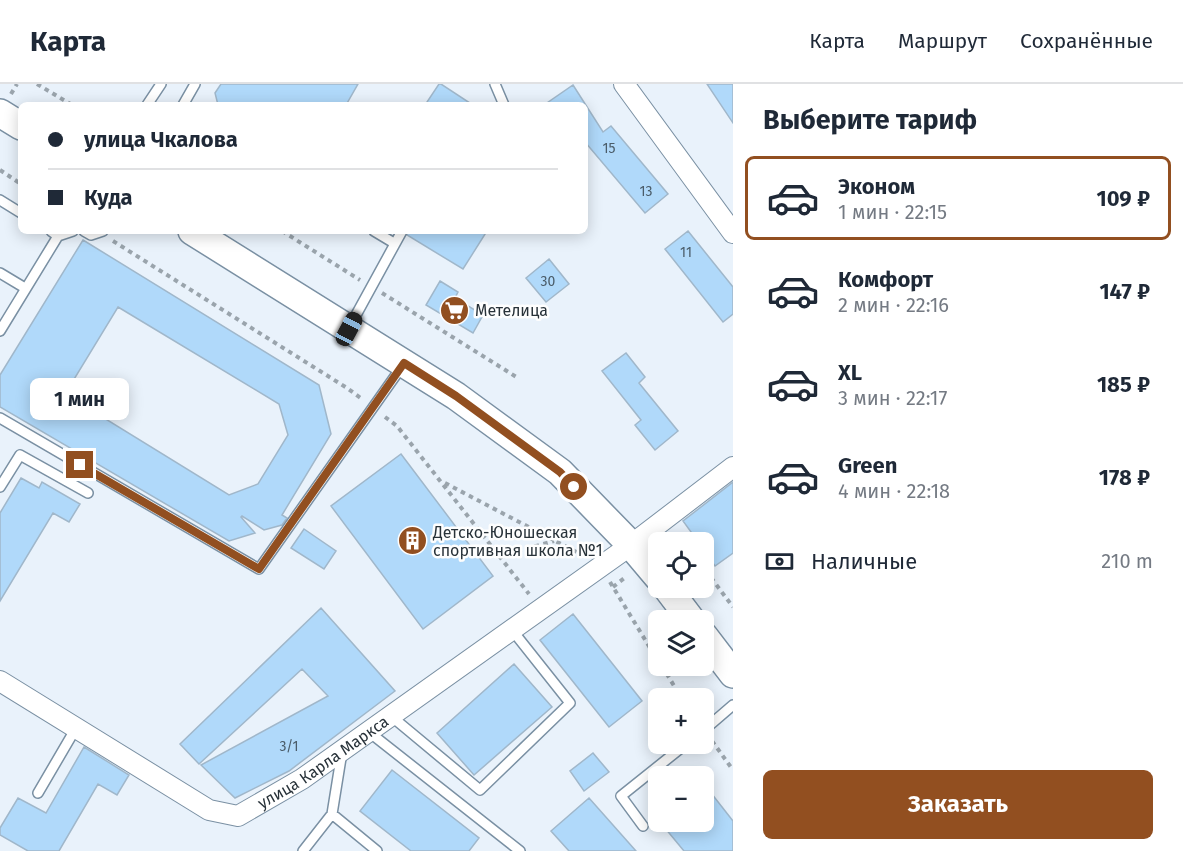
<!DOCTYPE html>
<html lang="ru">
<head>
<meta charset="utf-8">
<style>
  body { margin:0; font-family:"Fira Sans",sans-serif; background:#f6f6f7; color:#1f2937; height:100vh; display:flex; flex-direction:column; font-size:22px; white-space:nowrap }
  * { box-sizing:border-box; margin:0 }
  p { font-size:20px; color:#747a83 }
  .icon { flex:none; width:33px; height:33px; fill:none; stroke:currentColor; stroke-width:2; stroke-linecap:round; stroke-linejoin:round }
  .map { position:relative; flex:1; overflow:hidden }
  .sheet { display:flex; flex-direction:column; background:#fff; width:450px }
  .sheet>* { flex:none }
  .hud { position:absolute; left:18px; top:18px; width:570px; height:132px; border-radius:9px; box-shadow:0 3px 15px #0003; display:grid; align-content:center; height:132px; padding:0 30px; background:#fff }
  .fabs { position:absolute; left:648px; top:448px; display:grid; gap:12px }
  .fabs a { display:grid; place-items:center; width:66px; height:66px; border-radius:9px; background:#fff; box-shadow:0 3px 15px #0003; font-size:30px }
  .end { position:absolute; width:27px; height:27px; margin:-14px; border:8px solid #924f20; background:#fff; box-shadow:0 0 0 3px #fff }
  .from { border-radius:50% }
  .bubble { position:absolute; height:42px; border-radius:9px; background:#fff; box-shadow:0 3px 15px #0003; font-size:20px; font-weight:700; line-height:42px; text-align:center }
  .car { position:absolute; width:18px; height:36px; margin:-18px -9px; border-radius:8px; box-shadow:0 0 4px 2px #0007; background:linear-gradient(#222 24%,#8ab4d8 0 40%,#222 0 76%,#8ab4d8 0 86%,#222 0) }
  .hud b { display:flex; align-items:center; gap:21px; height:57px; font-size:22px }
  .hud b+b { border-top:2px solid #e0e1e3 }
  .hud i { width:15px; height:15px; background:#1f2937 }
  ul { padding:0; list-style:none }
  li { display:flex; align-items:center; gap:18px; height:84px; margin:0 12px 9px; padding:0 18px; border:3px solid transparent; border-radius:9px }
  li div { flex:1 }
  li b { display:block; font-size:22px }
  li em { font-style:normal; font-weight:700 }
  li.selected { border-color:#924f20 }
  li>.icon { width:54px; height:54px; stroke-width:1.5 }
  h2 { padding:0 30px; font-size:27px; line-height:72px }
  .pay { display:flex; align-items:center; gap:15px; height:66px; padding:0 30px; font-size:22px }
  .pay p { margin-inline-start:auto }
  .button { display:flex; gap:12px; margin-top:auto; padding:12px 30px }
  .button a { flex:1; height:69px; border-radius:9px; background:#924f20; color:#fff; font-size:24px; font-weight:700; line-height:69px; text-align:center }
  header { display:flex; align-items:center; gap:36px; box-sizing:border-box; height:84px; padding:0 30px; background:#fff; border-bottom:2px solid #e0e1e3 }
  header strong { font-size:28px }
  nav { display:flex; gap:33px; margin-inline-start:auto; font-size:21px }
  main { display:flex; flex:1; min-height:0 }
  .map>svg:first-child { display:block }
  .building { fill:#b0d9fa; stroke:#a0b7ca; stroke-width:1.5; fill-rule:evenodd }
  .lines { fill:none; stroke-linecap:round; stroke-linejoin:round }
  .lane-casing { stroke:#7a90a3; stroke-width:12 }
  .street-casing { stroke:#7a90a3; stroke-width:22 }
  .secondary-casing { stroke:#7a90a3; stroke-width:30 }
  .path { stroke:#9aa4ac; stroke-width:4; stroke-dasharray:4.5 4.5; stroke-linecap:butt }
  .lane { stroke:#fff; stroke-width:9 }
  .street { stroke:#fff; stroke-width:20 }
  .secondary { stroke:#fff; stroke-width:27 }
  .route { stroke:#924f20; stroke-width:8 }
  .labels { text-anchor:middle; stroke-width:5; stroke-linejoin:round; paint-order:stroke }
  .number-label { font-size:14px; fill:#4a5c69 }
  .poi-label { font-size:16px; fill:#283239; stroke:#fefefe; text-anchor:start }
  .street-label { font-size:16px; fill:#283239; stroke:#fefefe }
</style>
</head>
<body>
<header>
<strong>Карта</strong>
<nav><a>Карта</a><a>Маршрут</a><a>Сохранённые</a></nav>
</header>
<main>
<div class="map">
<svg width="733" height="767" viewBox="0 0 733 767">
  <rect width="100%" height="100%" fill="#e9f2fb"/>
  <path class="building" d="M 221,0 L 358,0 L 346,21 L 218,21 L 215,9 Z
    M 439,0 L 441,0 L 473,21 L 425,21 Z
    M 707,0 L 733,0 L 733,39 Z
    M 573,1 L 603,48 L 611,42 L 668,110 L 645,129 L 585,58 L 585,21 L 544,21 Z
    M 409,147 L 487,147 L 463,185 L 407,151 Z
    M 688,147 L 733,203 L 733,230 L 723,238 L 665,165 Z
    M 83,156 L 319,301 L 331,350 L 282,431 L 287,434 L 282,441 L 264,446 L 242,432 L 241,433 L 255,449 L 229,457 L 0,323 L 0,291 ZM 118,223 L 279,320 L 288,351 L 258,400 L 229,411 L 65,310 Z
    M 549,175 L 569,200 L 546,218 L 526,194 Z
    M 440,197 L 458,208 L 455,214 L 483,231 L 473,249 L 426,221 Z
    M 626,269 L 645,293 L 639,299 L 678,347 L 655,366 L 635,341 L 641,336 L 602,287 Z
    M 401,370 L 493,492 L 423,545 L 331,422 Z
    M 21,394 L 39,404 L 42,398 L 80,420 L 69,438 L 53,429 L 0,517 L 0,429 Z
    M 733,398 L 733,469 L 715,482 L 704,466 L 704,459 L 699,459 L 683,437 Z
    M 304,445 L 336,467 L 324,485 L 291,464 Z
    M 321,524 L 395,607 L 289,687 L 235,714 L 201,681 L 328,612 L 302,585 L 199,680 L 180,660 Z
    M 573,530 L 642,617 L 609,643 L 540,556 Z
    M 514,580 L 552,623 L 474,691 L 437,649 Z
    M 84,663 L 129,691 L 117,711 L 98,700 L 59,767 L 28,767 L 0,751 L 0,744 L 18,714 L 46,729 Z
    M 593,669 L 609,688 L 584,707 L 570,687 Z
    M 392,686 L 479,754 L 469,767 L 411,767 L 360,727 Z
    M 704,700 L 733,737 L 733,767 L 684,767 L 660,738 L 704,738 Z
    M 589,714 L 636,767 L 569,767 L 551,747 Z"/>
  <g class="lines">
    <defs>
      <path id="lane" d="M 495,0 L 504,21
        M 147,21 L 161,0
        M 183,21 L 195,0
        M 0,116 L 21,129
        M 84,147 L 91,151 L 103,147
        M 374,147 L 394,159
        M 58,152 L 73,147
        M 0,189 L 25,204
        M 350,242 L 402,147
        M 0,247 L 58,152 L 51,147
        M 0,334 L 259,485 L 403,281
        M 0,403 L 20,371 L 88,409
        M 391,632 L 480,706 L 570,619 L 512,546
        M 704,646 L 733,621
        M 369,648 L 520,767
        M 342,668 L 332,730 L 377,767
        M 38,709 L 76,644
        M 643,742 L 621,712 L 686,660
        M 303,767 L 332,730"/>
      <g id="street">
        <path d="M 624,0 L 733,149"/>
        <path id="s1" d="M 0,597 L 209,726 L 238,732 L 302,695 L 631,461 L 733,383"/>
      </g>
      <path id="secondary" d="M 0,29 L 21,42
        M 192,147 L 456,312 L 560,388 L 631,461 L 658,493
        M 667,504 L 692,537
        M 704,552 L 733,590"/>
    </defs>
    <use href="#lane" class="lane-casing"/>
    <use href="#street" class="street-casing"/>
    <use href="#secondary" class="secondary-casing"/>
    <path class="path" d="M 37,0 L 72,21
      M 11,10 L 17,0
      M 0,86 L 21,100
      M 282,147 L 360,196
      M 113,157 L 347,304 L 362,315
      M 382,209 L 518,294
      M 385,333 L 397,342 L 529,510
      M 445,399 L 582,471
      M 675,453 L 677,451 L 683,459
      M 500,472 L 554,457
      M 704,488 L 712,495 L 733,523
      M 610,498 L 658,577
      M 613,503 L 627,492
      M 662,582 L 682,615
      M 712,657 L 733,686"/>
    <use href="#lane" class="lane"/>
    <use href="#street" class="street"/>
    <use href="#secondary" class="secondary"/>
  </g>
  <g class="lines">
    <path class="route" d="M 80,381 L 259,485 L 404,279 L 456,312 L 560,388 L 574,403"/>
  </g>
  <defs>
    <symbol id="supermarket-disc" viewBox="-11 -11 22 22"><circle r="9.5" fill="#924f20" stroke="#fefefe"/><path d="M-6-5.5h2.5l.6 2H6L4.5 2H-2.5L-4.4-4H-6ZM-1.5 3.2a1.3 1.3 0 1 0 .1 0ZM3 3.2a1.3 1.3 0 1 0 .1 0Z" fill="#fff"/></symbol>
    <symbol id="building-disc" viewBox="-11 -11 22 22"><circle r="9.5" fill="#924f20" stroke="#fefefe"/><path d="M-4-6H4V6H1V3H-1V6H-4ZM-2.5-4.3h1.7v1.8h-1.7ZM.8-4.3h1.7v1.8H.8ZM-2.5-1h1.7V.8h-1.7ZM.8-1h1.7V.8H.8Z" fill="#fff"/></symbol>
  </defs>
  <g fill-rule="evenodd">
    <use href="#supermarket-disc" x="438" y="210" width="33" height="33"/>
    <use href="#building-disc" x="396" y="440" width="33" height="33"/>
  </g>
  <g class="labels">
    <g class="number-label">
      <text x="609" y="69">15</text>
      <text x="646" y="112">13</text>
      <text x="686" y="173">11</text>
      <text x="548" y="202">30</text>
      <text x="289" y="667">3/1</text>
    </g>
    <g class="poi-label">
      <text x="475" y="232">Метелица</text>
      <text x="433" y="454">Детско-Юношеская<tspan x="433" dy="18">спортивная школа №1</tspan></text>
    </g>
    <g class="street-label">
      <text dy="6" stroke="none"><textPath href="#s1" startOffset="376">улица Карла Маркса</textPath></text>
    </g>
  </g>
</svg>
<div class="fabs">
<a><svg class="icon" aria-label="locate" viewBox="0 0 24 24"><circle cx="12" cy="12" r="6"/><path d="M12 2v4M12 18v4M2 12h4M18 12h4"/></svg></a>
<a><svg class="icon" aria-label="layers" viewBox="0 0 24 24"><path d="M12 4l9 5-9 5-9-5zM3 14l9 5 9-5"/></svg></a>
<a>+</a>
<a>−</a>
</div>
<i class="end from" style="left:574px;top:403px"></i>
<i class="end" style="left:80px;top:381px"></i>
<div class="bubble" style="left:30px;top:294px;width:99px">1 мин</div>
<i class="car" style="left:349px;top:245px;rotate:28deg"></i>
<div class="hud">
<b><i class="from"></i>улица Чкалова</b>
<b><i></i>Куда</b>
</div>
</div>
<section class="sheet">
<h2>Выберите тариф</h2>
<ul>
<li class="selected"><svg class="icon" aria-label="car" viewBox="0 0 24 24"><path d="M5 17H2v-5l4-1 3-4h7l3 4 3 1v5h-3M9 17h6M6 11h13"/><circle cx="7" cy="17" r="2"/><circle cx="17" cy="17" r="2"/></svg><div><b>Эконом</b><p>1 мин · 22:15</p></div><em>109 ₽</em></li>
<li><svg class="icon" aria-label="car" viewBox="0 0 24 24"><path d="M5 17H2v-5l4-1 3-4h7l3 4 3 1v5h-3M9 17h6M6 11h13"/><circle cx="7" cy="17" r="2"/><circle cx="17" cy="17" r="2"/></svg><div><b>Комфорт</b><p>2 мин · 22:16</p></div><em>147 ₽</em></li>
<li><svg class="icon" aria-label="car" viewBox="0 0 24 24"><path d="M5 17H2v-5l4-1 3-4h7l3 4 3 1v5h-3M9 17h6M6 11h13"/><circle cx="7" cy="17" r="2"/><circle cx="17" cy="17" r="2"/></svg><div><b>XL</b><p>3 мин · 22:17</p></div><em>185 ₽</em></li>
<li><svg class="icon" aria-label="car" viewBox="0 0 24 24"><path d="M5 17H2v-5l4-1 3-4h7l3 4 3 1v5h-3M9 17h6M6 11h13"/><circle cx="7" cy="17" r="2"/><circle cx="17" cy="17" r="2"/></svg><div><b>Green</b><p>4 мин · 22:18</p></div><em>178 ₽</em></li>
</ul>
<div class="pay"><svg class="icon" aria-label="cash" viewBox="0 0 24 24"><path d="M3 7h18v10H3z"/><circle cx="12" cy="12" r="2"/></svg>Наличные<p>210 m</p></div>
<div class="button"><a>Заказать</a></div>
</section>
</main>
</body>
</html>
